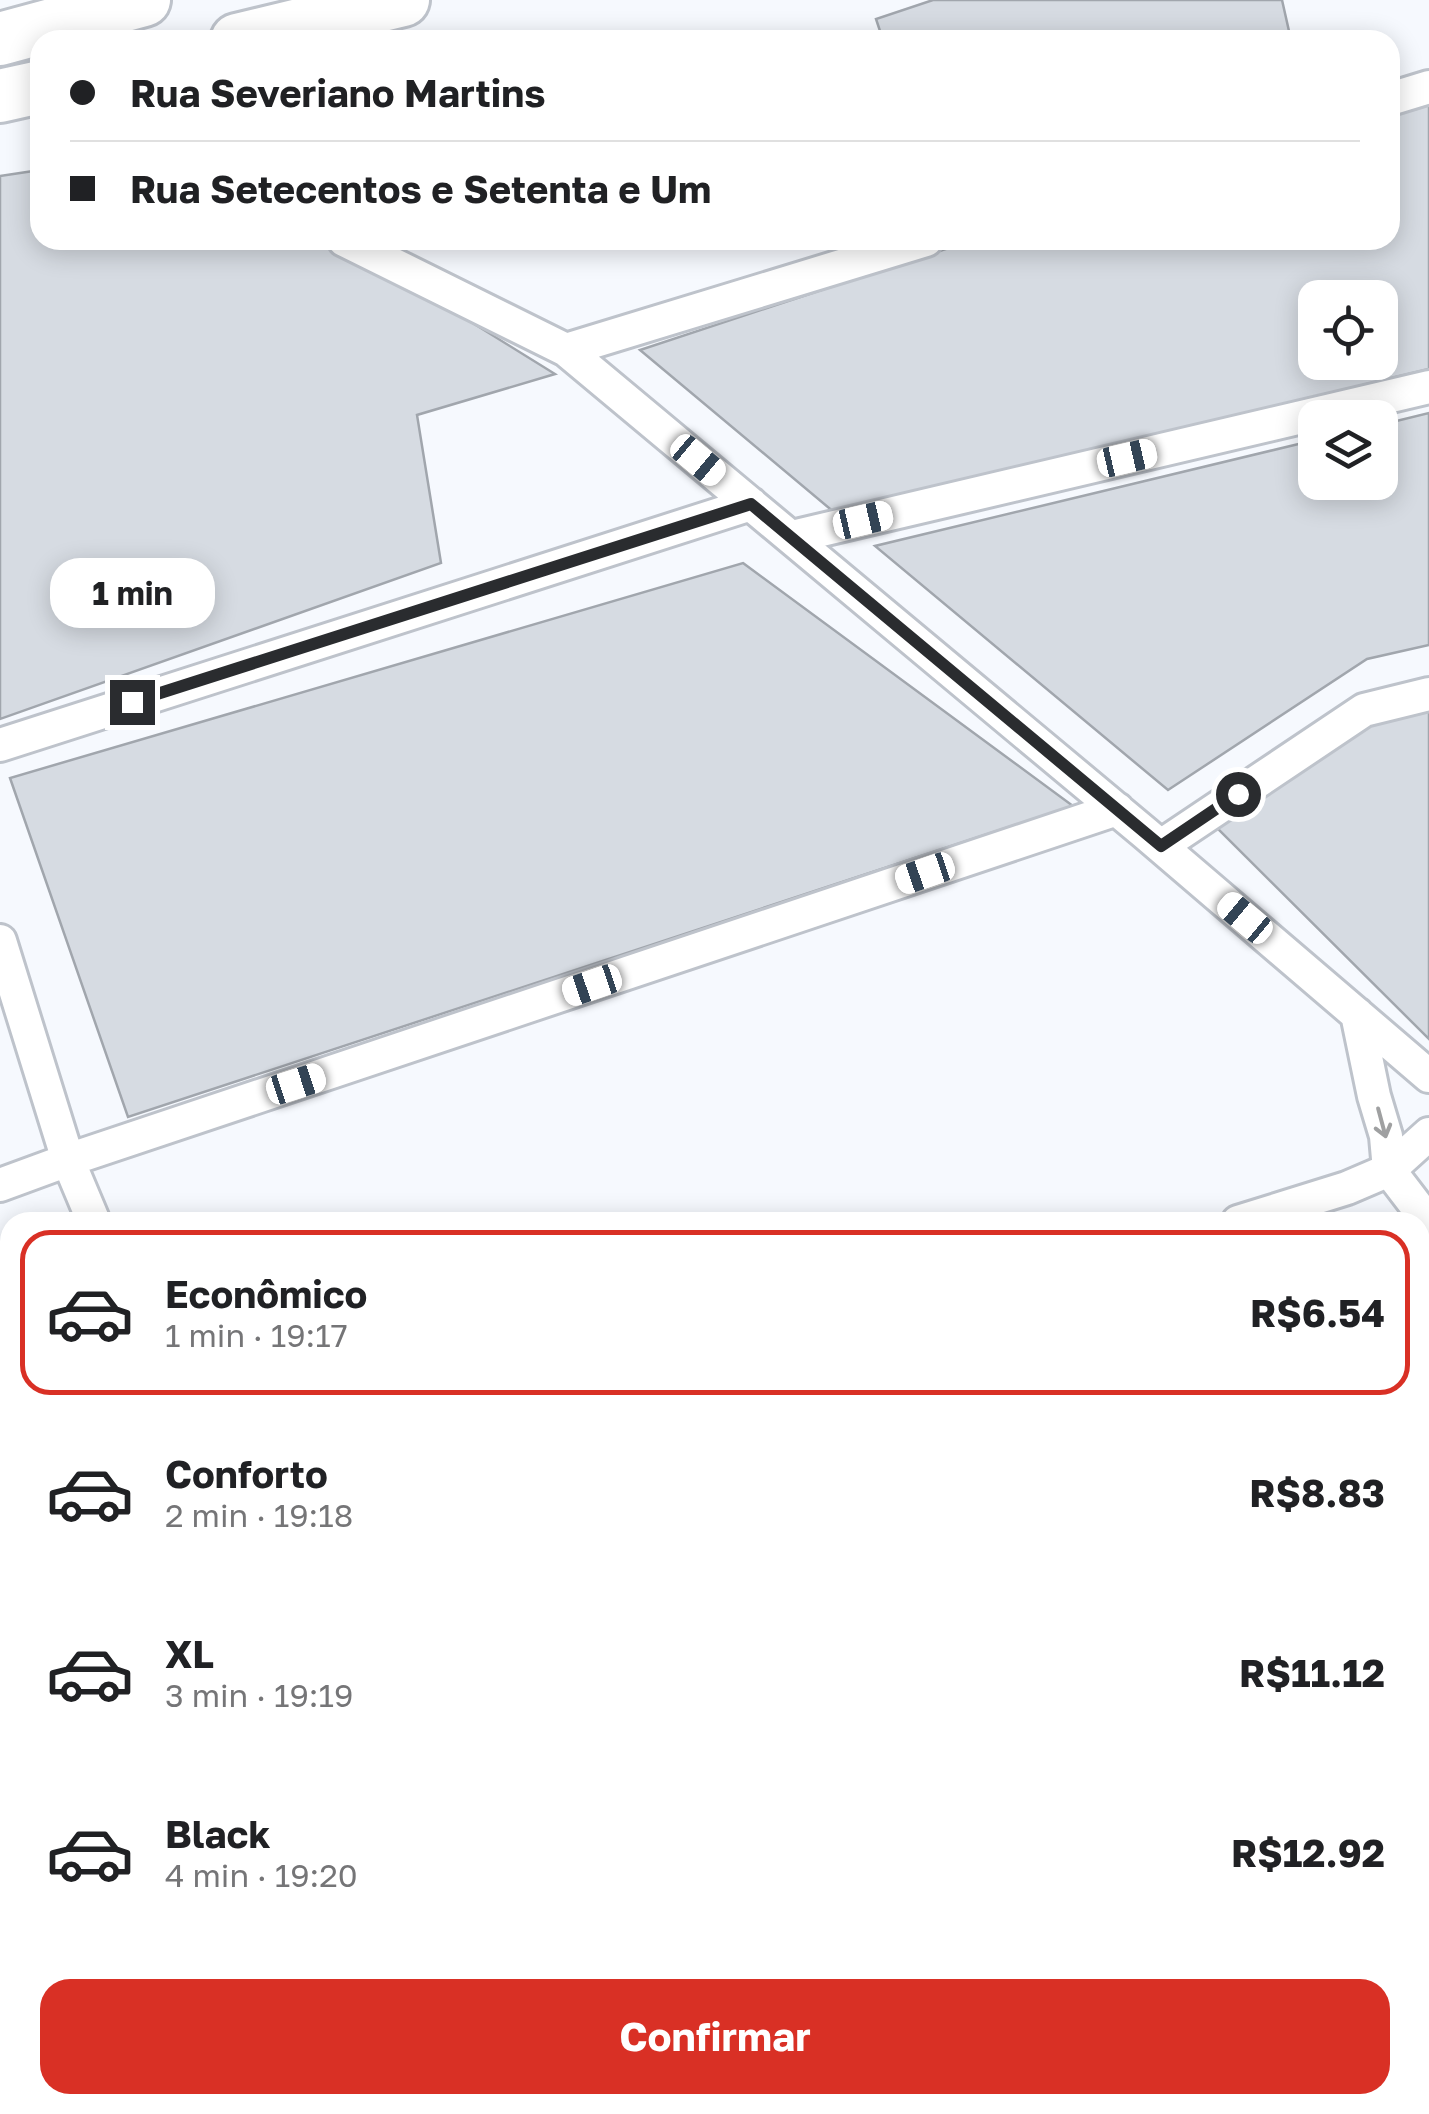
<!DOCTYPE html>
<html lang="pt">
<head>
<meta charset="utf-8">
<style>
  body { margin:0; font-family:"Golos Text",sans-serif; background:#f2f2f2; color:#202124; height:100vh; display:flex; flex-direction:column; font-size:38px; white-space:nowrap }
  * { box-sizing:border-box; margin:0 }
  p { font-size:32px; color:#757577 }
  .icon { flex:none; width:55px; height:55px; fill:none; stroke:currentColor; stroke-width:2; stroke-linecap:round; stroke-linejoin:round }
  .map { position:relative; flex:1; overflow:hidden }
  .details { position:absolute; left:0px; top:1212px; width:1430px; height:902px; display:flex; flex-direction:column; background:#fff; border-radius:30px 30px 0 0; box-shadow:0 5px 25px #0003 }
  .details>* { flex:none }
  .guide { position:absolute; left:30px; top:30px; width:1370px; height:220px; border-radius:30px; box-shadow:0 5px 25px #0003; display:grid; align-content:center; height:220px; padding:0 40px; background:#fff }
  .tools { position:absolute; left:1298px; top:280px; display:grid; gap:20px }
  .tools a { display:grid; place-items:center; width:100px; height:100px; border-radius:20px; background:#fff; box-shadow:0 5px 25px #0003; font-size:50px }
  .end { position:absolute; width:45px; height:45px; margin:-22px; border:12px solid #2a2c2f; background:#fff; box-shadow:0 0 0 5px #fff }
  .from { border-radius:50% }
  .bubble { position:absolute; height:70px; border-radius:30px; background:#fff; box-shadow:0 5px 25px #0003; font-size:32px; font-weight:700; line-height:70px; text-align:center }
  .car { position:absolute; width:30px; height:60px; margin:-30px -15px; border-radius:12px; box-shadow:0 0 8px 2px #0007; background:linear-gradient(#fff 24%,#345 0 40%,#fff 0 76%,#345 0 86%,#fff 0) }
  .guide b { display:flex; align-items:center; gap:35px; height:95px; font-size:38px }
  .guide b+b { border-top:2px solid #e0e0e0 }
  .guide i { width:25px; height:25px; background:#202124 }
  ul { padding:18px 0 0; list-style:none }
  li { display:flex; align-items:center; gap:30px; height:165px; margin:0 20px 15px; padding:0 20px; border:5px solid transparent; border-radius:30px }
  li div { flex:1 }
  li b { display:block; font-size:38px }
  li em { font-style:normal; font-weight:700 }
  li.current { border-color:#d93025 }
  li>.icon { width:90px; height:90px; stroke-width:1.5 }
  .cta { display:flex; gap:20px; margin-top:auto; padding:20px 40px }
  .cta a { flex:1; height:115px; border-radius:30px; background:#d93025; color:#fff; font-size:40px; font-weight:700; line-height:115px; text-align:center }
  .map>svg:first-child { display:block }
  .green { fill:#b9d3c0 }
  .building { fill:#d6dbe2; stroke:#a1a6ad; stroke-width:2.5; fill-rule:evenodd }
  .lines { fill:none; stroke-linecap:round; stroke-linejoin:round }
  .lane-casing { stroke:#bec3cb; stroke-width:22 }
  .street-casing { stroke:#bec3cb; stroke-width:38 }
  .primary-casing { stroke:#bec3cb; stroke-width:58 }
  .lane { stroke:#fff; stroke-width:18 }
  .street { stroke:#fff; stroke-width:32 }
  .primary { stroke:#fff; stroke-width:52 }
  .oneway { stroke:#9fa0a1 }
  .route { stroke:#2a2c2f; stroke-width:12 }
</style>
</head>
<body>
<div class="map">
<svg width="1429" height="2114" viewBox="0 0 1429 2114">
  <rect width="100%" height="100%" fill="#f6f9fe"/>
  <path class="green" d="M 21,2105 L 388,2105 L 391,2114 L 24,2114 Z"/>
  <path class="building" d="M 933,0 L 1282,0 L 1291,40 L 883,40 L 876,19 Z
    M 1429,94 L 1429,369 L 835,513 L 640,350 L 973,240 L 1390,240 L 1390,105 ZM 1315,298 L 1380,298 L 1380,362 L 1315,362 Z
    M 40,170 L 40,240 L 328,240 L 350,247 L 555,374 L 417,415 L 441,563 L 0,719 L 0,176 Z
    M 1429,413 L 1429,645 L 1367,659 L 1168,790 L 875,546 L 1315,440 L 1315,482 L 1380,482 L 1380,425 Z
    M 743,563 L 1073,806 L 128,1117 L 10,778 Z
    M 1429,708 L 1429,1039 L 1217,828 L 1368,722 Z"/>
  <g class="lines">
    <defs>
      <path id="lane" d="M 0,2087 L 10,2114"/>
      <path id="street" d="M 1390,99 L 1429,87
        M 344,240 L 566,350 L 1145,833 L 1429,1076
        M 566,350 L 926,240
        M 792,537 L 1429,387
        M 0,745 L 751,504
        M 1161,846 L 1364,710 L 1429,694
        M 0,941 L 68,1160 L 94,1222
        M 1357,1014 L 1374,1096 L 1386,1136 L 1389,1170 L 1418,1208 L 1429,1240
        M 0,1185 L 68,1160 L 1117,809
        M 1238,1222 L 1347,1188 L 1389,1170 L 1429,1134
        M 1420,1472 L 1429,1392
        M 0,1627 L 10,1623
        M 1420,1760 L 1429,1758
        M 0,2055 L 10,2052
        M 425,2105 L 428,2114
        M 1337,2114 L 1338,2105"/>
      <path id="primary" d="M 0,39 L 144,0
        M 237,40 L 403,0
        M 0,96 L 40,87"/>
    </defs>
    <use href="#lane" class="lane-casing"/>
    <use href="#street" class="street-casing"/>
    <use href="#primary" class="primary-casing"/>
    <use href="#lane" class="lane"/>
    <use href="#street" class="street"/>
    <use href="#primary" class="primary"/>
  </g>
  <defs><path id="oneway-shaft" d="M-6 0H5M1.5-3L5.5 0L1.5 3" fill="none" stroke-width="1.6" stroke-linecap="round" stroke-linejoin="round" transform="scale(2.5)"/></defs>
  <use class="oneway" href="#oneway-shaft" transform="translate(1382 1123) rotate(75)"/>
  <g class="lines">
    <path class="route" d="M 132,702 L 751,504 L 1161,846 L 1238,794"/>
  </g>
</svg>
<div class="tools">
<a><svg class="icon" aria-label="locate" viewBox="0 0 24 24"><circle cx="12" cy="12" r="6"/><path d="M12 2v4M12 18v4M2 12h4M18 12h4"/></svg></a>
<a><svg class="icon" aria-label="layers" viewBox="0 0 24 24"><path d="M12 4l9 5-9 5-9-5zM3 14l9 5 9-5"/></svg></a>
</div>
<i class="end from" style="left:1238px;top:794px"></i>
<i class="end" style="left:132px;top:702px"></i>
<div class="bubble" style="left:50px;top:558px;width:165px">1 min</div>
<i class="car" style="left:1127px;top:458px;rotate:77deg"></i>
<i class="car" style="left:698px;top:460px;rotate:130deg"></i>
<i class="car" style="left:863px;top:520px;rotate:77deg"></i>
<i class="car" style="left:925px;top:873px;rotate:251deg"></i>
<i class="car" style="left:1245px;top:918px;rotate:310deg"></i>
<i class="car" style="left:592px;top:985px;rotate:251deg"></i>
<i class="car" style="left:296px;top:1084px;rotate:72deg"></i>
<div class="guide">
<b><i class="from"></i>Rua Severiano Martins</b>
<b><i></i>Rua Setecentos e Setenta e Um</b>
</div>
<section class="details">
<ul>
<li class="current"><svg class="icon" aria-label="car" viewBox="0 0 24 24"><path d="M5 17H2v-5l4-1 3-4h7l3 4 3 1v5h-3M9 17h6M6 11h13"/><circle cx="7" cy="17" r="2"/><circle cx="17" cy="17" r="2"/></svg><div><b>Econômico</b><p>1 min · 19:17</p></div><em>R$6.54</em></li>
<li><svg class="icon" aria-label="car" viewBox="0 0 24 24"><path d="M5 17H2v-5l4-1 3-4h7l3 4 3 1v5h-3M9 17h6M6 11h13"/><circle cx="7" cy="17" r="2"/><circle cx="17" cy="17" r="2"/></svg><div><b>Conforto</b><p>2 min · 19:18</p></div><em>R$8.83</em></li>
<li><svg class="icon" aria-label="car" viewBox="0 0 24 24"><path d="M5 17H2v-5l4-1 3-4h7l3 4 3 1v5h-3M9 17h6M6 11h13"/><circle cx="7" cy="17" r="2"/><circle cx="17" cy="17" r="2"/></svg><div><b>XL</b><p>3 min · 19:19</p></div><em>R$11.12</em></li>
<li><svg class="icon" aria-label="car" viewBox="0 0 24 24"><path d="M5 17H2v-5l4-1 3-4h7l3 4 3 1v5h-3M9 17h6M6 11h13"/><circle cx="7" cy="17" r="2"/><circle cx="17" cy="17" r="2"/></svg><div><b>Black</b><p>4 min · 19:20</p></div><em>R$12.92</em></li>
</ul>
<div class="cta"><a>Confirmar</a></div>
</section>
</div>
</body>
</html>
